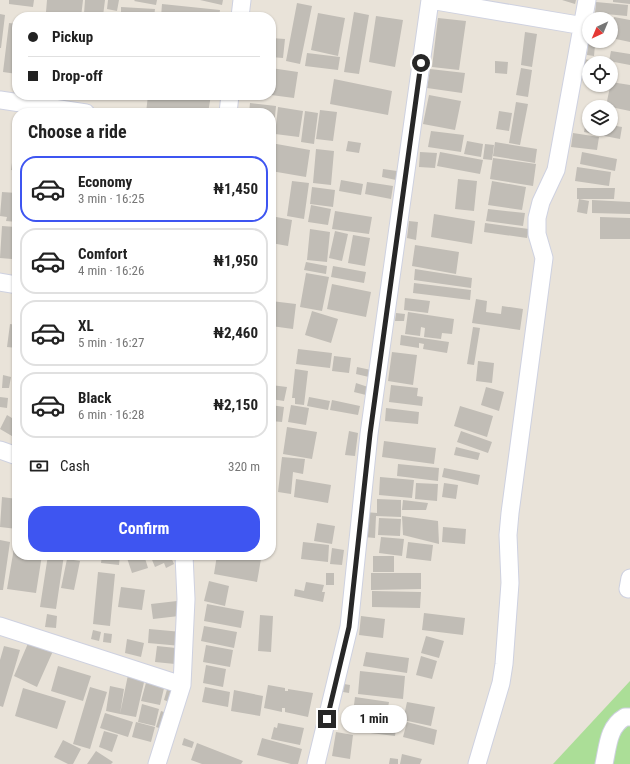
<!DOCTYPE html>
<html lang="en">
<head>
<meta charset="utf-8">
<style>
  body { margin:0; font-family:"Roboto Condensed",sans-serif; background:#f6f6f6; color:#222; height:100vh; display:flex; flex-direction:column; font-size:15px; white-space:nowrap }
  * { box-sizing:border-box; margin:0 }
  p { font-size:13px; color:#767676 }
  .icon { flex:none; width:22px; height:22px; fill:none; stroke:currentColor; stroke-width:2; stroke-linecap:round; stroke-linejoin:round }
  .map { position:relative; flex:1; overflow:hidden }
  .sheet { position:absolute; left:12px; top:108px; width:264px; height:452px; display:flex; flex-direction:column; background:#fff; border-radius:16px; box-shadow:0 1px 3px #0004 }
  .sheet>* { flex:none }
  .banner { position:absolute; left:12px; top:12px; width:264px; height:88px; border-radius:16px; box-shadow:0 1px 3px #0004; display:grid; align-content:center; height:88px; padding:0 16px; background:#fff }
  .needle { width:26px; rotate:224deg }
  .buttons { position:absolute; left:582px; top:12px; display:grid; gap:8px }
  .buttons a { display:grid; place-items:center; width:36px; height:36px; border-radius:50%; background:#fff; box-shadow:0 1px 3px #0004; font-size:20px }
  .end { position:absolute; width:18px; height:18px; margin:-9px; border:5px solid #272727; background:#fff; box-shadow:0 0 0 2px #fff }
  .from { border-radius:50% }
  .bubble { position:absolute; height:28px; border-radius:14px; background:#fff; box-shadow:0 1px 3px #0004; font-size:13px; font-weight:700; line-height:28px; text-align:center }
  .banner b { display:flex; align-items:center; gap:14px; height:38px; font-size:15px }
  .banner b+b { border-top:1px solid #e0e0e0 }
  .banner i { width:10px; height:10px; background:#222 }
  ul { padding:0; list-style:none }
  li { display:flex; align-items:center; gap:12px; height:66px; margin:0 8px 6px; padding:0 8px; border:2px solid #e0e0e0; border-radius:16px }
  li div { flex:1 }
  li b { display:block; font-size:15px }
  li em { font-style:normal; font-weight:700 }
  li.on { border-color:#3e55f1 }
  li>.icon { width:36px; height:36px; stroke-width:1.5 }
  h2 { padding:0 16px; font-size:18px; line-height:48px }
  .pay { display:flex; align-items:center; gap:10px; height:44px; padding:0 16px; font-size:15px }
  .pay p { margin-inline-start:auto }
  .button { display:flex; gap:8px; margin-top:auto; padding:8px 16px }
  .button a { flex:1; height:46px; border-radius:16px; background:#3e55f1; color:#fff; font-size:16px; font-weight:700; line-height:46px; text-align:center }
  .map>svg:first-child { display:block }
  .green { fill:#abde97 }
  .building { fill:#c1bdb6 }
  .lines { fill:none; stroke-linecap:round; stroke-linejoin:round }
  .minor-casing { stroke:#ced1e0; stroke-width:19 }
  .minor { stroke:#fff; stroke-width:17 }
  .route { stroke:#272727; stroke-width:5 }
</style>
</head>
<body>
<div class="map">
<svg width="630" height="764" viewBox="0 0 630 764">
  <rect width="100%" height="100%" fill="#e9e3d9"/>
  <path class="green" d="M 630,681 L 630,764 L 553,764 Z"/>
  <path class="building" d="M 9,0 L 34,0 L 33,7 L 9,4 Z
    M 47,0 L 83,0 L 81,17 L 46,12 Z
    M 85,0 L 105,0 L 103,16 L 84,14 Z
    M 108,0 L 119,0 L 117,11 L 107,9 Z
    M 135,0 L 157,0 L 156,5 L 134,1 Z
    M 200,0 L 223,0 L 222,5 Z
    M 562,0 L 576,0 L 575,4 Z
    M 613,0 L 630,0 L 630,4 L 613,2 Z
    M 596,2 L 628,5 L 627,16 L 595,13 Z
    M 297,3 L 312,6 L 300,64 L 286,61 Z
    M 162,4 L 220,10 L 219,17 L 161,17 Z
    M 121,7 L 155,9 L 154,17 L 121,17 Z
    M 354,12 L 369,15 L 359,74 L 344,72 Z
    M 318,13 L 345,18 L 338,56 L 311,50 Z
    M 0,14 L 5,15 L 1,48 L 0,48 Z
    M 376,16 L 403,20 L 395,67 L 369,62 Z
    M 614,17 L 630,20 L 630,42 L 611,38 Z
    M 438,18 L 466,21 L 459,70 L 432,67 Z
    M 9,23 L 17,24 L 17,74 L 3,72 Z
    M 525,32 L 537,34 L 532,67 L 521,65 Z
    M 271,38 L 285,39 L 283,58 L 271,57 Z
    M 588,44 L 595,45 L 594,56 L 587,55 Z
    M 611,51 L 630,54 L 630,65 L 609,61 Z
    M 307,53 L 340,57 L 338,70 L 305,66 Z
    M 584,59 L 600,62 L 600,63 L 589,63 L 589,72 L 582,70 Z
    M 495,61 L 508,62 L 507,74 L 495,73 Z
    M 271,68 L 298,72 L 294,98 L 271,95 Z
    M 521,68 L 532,70 L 528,97 L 516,95 Z
    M 430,69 L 465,73 L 462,93 L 427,88 Z
    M 334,79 L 392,91 L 388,115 L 330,104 Z
    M 611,82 L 630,85 L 630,111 L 606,106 Z
    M 114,95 L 142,95 L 141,100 Z
    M 148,95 L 211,95 L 208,113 L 146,113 Z
    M 429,95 L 461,101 L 455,130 L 423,124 Z
    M 516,102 L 528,104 L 520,145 L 509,143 Z
    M 250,103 L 276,106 L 273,138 L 271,137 L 271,113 L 249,113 Z
    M 278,107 L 303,111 L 299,137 L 275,134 Z
    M 320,110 L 337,112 L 333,141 L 316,139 Z
    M 305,111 L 318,113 L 314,144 L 301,142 Z
    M 499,111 L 512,113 L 509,131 L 496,129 Z
    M 586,120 L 589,121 L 589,129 L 611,129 L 611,125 L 622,127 L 620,139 L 584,132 Z
    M 431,131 L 464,135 L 461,152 L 428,147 Z
    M 573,133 L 599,137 L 597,150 L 571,147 Z
    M 16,134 L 17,134 L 17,171 L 11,170 Z
    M 348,141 L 361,143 L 359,153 L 346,151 Z
    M 467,141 L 483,144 L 481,157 L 464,154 Z
    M 495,142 L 537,149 L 535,163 L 493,156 Z
    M 271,143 L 310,150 L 306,177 L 271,171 Z
    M 485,144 L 494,145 L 492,160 L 483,159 Z
    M 316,149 L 334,151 L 331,185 L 313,183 Z
    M 420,152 L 437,153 L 435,168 L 419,167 Z
    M 440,152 L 483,160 L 480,174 L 437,166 Z
    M 582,152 L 617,159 L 615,171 L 580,164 Z
    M 493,158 L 536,164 L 533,186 L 490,179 Z
    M 577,167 L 611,172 L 609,186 L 575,181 Z
    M 383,169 L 397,171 L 396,180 L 382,177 Z
    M 458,179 L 477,181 L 474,211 L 455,209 Z
    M 341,180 L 363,184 L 361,195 L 339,191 Z
    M 292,181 L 309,183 L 304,219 L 287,216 Z
    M 492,181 L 526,187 L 522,210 L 488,205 Z
    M 367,182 L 393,186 L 391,199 L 365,194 Z
    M 312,187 L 335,190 L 333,207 L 310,204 Z
    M 577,188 L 615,188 L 614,199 L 577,199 Z
    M 2,192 L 17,193 L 17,222 L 6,221 L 7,217 L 0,216 Z
    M 579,199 L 589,201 L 587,214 L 577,212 Z
    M 592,200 L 630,202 L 630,214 L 592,213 Z
    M 311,205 L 331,209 L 328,225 L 308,222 Z
    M 488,209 L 525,213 L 523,226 L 486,221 Z
    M 335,211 L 372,217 L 369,234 L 332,229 Z
    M 434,214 L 475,221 L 472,244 L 431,237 Z
    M 271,216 L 292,220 L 288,246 L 271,243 Z
    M 600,217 L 630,218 L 630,239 L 600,239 Z
    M 409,221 L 418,222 L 416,240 L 407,238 Z
    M 485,223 L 529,229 L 527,238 L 484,232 Z
    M 2,226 L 16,227 L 12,259 L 0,258 Z
    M 310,229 L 330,232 L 327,262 L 307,260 Z
    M 335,231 L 348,234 L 342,261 L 329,258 Z
    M 353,235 L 370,238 L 365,266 L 348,263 Z
    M 415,245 L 459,252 L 456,274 L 412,266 Z
    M 306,262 L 327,266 L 326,274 L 304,270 Z
    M 333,266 L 366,272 L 364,283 L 331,277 Z
    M 415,269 L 472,278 L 471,288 L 414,280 Z
    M 306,273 L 329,277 L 322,311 L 300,307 Z
    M 414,283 L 471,290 L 470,300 L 413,293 Z
    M 332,284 L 371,292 L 366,317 L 327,309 Z
    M 405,298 L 430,301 L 428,313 L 404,310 Z
    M 476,299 L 487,301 L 486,312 L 501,314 L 502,306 L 523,309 L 520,330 L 472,323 Z
    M 271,301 L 296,304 L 293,329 L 271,326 Z
    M 312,311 L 338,319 L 331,343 L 305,335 Z
    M 408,312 L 454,319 L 452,334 L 442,333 L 441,339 L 424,337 L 425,328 L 421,327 L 420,336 L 405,334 Z
    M 396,313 L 405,314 L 404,321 L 395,321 Z
    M 10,324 L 17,325 L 17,348 L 7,347 Z
    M 473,327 L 480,328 L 474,365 L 467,364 Z
    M 401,335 L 449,342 L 447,353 L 423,349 L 424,344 L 419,343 L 419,348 L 400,345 Z
    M 298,349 L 332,353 L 330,368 L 296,364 Z
    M 392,352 L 417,355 L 413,385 L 388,381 Z
    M 334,356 L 351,358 L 349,373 L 332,371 Z
    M 478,361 L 494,363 L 492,383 L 476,381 Z
    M 357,367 L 371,370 L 369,377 L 356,374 Z
    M 295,369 L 308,371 L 304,405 L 295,404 L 295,398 L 292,398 Z
    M 3,375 L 11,377 L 9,388 L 2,388 Z
    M 356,383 L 368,387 L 366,395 L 354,392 Z
    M 271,385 L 287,387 L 284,401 L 271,399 Z
    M 391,385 L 418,388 L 417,396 L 423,397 L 422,406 L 389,402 Z
    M 486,387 L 504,392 L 499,411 L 481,405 Z
    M 0,397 L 8,398 L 7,408 L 0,407 Z
    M 309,397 L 330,401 L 328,410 L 307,406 Z
    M 332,400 L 360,406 L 358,415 L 330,410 Z
    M 271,405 L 284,407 L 282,422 L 271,421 Z
    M 291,405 L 309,408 L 306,425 L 288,422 Z
    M 460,406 L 493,416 L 487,437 L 454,426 Z
    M 386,408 L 419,412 L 418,424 L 385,421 Z
    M 7,415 L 17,421 L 17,439 L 0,429 Z
    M 287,427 L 317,432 L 312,459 L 283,454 Z
    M 349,431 L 358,433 L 355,456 L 345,455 Z
    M 461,431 L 492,442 L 488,453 L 457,442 Z
    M 384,441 L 436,448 L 434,464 L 382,457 Z
    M 271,442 L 276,442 L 274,457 L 271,456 Z
    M 456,447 L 480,453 L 478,460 L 454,455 Z
    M 282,457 L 305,459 L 303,474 L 293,472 L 291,494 L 278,492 Z
    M 398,464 L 439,468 L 438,481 L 397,476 Z
    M 444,468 L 480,475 L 478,485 L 442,477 Z
    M 271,477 L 274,478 L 272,492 L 271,492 Z
    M 380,477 L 414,480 L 412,498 L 379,495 Z
    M 296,479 L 331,485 L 328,503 L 294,497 Z
    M 416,483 L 438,484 L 437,501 L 415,499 Z
    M 444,483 L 458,485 L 456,499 L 442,497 Z
    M 2,497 L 17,499 L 17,529 L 0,527 Z
    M 377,499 L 401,500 L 401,517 L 376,516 L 375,538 L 364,537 L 365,512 L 377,513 Z
    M 403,500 L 428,503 L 426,510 L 402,510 Z
    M 402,516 L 438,521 L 439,544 L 403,535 Z
    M 379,518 L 401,519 L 400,536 L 378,535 Z
    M 317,523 L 335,526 L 332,544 L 314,541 Z
    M 443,527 L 466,529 L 465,544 L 442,542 Z
    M 381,537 L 404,539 L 402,556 L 379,553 Z
    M 0,540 L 10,542 L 3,590 L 0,590 Z
    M 303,542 L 329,545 L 328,562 L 301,559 Z
    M 408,542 L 433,545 L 431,561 L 406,558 Z
    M 14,548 L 17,549 L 17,555 L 42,555 L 36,593 L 7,589 Z
    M 332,548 L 344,550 L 342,565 L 330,564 Z
    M 48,555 L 64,555 L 56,609 L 40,607 Z
    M 102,555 L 120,555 L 119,565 L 101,563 Z
    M 126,555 L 144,555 L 148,568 L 132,573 Z
    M 150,555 L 170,555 L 174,564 L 166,568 L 164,563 L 155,567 Z
    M 217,555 L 237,555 L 261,559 L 257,582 L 214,574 Z
    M 373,556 L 394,556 L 394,572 L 373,572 Z
    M 67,559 L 80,561 L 74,590 L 61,588 Z
    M 98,572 L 115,574 L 110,626 L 93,624 Z
    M 326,573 L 334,573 L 334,585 L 326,585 Z
    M 371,573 L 421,573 L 421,589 L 371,590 Z
    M 209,581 L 229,586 L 225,606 L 204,601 Z
    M 306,582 L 324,585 L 322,592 L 325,592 L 323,602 L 294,596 L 295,589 L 304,591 Z
    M 121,587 L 145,590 L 142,610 L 118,607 Z
    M 372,591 L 421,592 L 420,608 L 372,607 Z
    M 177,601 L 179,616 L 153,619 L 151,604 Z
    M 207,604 L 244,611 L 241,628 L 204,621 Z
    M 424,613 L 465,618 L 463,635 L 422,630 Z
    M 47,614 L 57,616 L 56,628 L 45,627 Z
    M 260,615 L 273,616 L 271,652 L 258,651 Z
    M 361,616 L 385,619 L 383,638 L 359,635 Z
    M 204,626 L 237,632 L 234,648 L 201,641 Z
    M 149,629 L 182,632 L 181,646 L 148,643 Z
    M 93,630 L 101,632 L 99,641 L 91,639 Z
    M 104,633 L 112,634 L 111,643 L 103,642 Z
    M 426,636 L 444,641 L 439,658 L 421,653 Z
    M 127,639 L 144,643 L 141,657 L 125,653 Z
    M 29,641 L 53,651 L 37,687 L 14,676 Z
    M 206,645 L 233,650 L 230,667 L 203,662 Z
    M 4,646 L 20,650 L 3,707 L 0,706 L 0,660 Z
    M 157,646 L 176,648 L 175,664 L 155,662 Z
    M 366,652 L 409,658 L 407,673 L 363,666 Z
    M 421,656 L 437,661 L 432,679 L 416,675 Z
    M 206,665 L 226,669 L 223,687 L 203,683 Z
    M 58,666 L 91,676 L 83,701 L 51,691 Z
    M 360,671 L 405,676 L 403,699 L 358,694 Z
    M 128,675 L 145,678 L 136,717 L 120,714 Z
    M 147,679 L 165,684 L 160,705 L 141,701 Z
    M 344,684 L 350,685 L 349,693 L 343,692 Z
    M 268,685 L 285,688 L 285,691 L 288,691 L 288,689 L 313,693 L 308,717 L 285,712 L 285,708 L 282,708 L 282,712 L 264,708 Z
    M 110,686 L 124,689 L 120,714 L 106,711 Z
    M 168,686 L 176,689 L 172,703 L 164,700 Z
    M 90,687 L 107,692 L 90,749 L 73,744 Z
    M 205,687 L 230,692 L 228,707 L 202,702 Z
    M 23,688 L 66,701 L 57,729 L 15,716 Z
    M 234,690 L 263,696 L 260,716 L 231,711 Z
    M 355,697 L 389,702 L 386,718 L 353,713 Z
    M 407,702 L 435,707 L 431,726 L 403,720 Z
    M 142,704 L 159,709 L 155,726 L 138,722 Z
    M 161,711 L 170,714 L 165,730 L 156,727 Z
    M 105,713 L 133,722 L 128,737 L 100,728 Z
    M 364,717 L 397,722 L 395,736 L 362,732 Z
    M 136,722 L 155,727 L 151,742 L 132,737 Z
    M 407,722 L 437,730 L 434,745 L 403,737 Z
    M 278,723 L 304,728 L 300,745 L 271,739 L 274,727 L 277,728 Z
    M 104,731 L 118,735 L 112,752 L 99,747 Z
    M 336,732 L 353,735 L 350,759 L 332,756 Z
    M 184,738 L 194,742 L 192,748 L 182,745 Z
    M 262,738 L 302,749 L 298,764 L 291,764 L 257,755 Z
    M 63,740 L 81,749 L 73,764 L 68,764 L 54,757 Z
    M 197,743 L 243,761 L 241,764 L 202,764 L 191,760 Z
    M 96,751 L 113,762 L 111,764 L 87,764 Z
    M 402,754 L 422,759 L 420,764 L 400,764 Z
    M 390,758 L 398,759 L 398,764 L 389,764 Z"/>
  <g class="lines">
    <defs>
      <path id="minor" d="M 430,0 L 584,26
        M 240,17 L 242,0
        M 0,100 L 86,113
        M 228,113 L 230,95
        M 0,282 L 17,285
        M 0,450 L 17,456
        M 628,589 L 630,578
        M 0,626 L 182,685
        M 157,764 L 182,685 L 186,599 L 184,555
        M 316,764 L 349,627 L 369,434 L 430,0
        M 477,764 L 501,683 L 504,664 L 510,583 L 508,535 L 510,513 L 544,258 L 537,234 L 537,218 L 541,202 L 556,170 L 587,0
        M 604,764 C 608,746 608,727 625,717 L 630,717"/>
    </defs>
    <use href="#minor" class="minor-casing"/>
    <use href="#minor" class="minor"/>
  </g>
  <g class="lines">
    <path class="route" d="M 327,719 L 349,627 L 370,434 L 421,63"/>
  </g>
</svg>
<div class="buttons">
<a><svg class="needle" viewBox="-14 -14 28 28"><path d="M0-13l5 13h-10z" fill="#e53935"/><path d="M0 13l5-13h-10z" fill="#767676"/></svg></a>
<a><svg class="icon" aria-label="locate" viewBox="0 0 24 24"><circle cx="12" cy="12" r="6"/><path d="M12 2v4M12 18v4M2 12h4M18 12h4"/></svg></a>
<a><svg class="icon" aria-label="layers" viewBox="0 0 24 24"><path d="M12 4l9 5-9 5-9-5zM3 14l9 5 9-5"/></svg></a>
</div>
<i class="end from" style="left:421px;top:63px"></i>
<i class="end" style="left:327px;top:719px"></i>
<div class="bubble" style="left:341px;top:705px;width:66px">1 min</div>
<div class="banner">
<b><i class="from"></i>Pickup</b>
<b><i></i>Drop-off</b>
</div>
<section class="sheet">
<h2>Choose a ride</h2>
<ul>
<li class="on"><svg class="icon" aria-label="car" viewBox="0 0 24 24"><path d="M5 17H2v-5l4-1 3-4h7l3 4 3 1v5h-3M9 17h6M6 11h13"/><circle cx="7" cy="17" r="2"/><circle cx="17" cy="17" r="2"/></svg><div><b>Economy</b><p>3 min · 16:25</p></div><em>₦1,450</em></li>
<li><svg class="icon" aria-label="car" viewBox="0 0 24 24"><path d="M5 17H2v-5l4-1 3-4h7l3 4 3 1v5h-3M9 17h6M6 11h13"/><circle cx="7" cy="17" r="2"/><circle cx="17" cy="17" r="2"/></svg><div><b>Comfort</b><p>4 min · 16:26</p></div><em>₦1,950</em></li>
<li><svg class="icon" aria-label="car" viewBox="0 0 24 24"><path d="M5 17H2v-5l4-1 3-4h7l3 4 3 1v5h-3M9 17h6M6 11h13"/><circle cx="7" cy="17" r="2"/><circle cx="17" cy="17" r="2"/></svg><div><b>XL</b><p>5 min · 16:27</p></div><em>₦2,460</em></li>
<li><svg class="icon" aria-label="car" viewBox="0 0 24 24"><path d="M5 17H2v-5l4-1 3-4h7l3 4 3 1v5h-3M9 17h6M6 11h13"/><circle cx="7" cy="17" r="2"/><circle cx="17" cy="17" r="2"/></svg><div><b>Black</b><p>6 min · 16:28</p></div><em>₦2,150</em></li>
</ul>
<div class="pay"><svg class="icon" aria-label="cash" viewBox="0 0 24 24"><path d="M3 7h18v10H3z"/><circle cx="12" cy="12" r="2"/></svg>Cash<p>320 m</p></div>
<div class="button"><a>Confirm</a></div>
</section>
</div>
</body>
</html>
